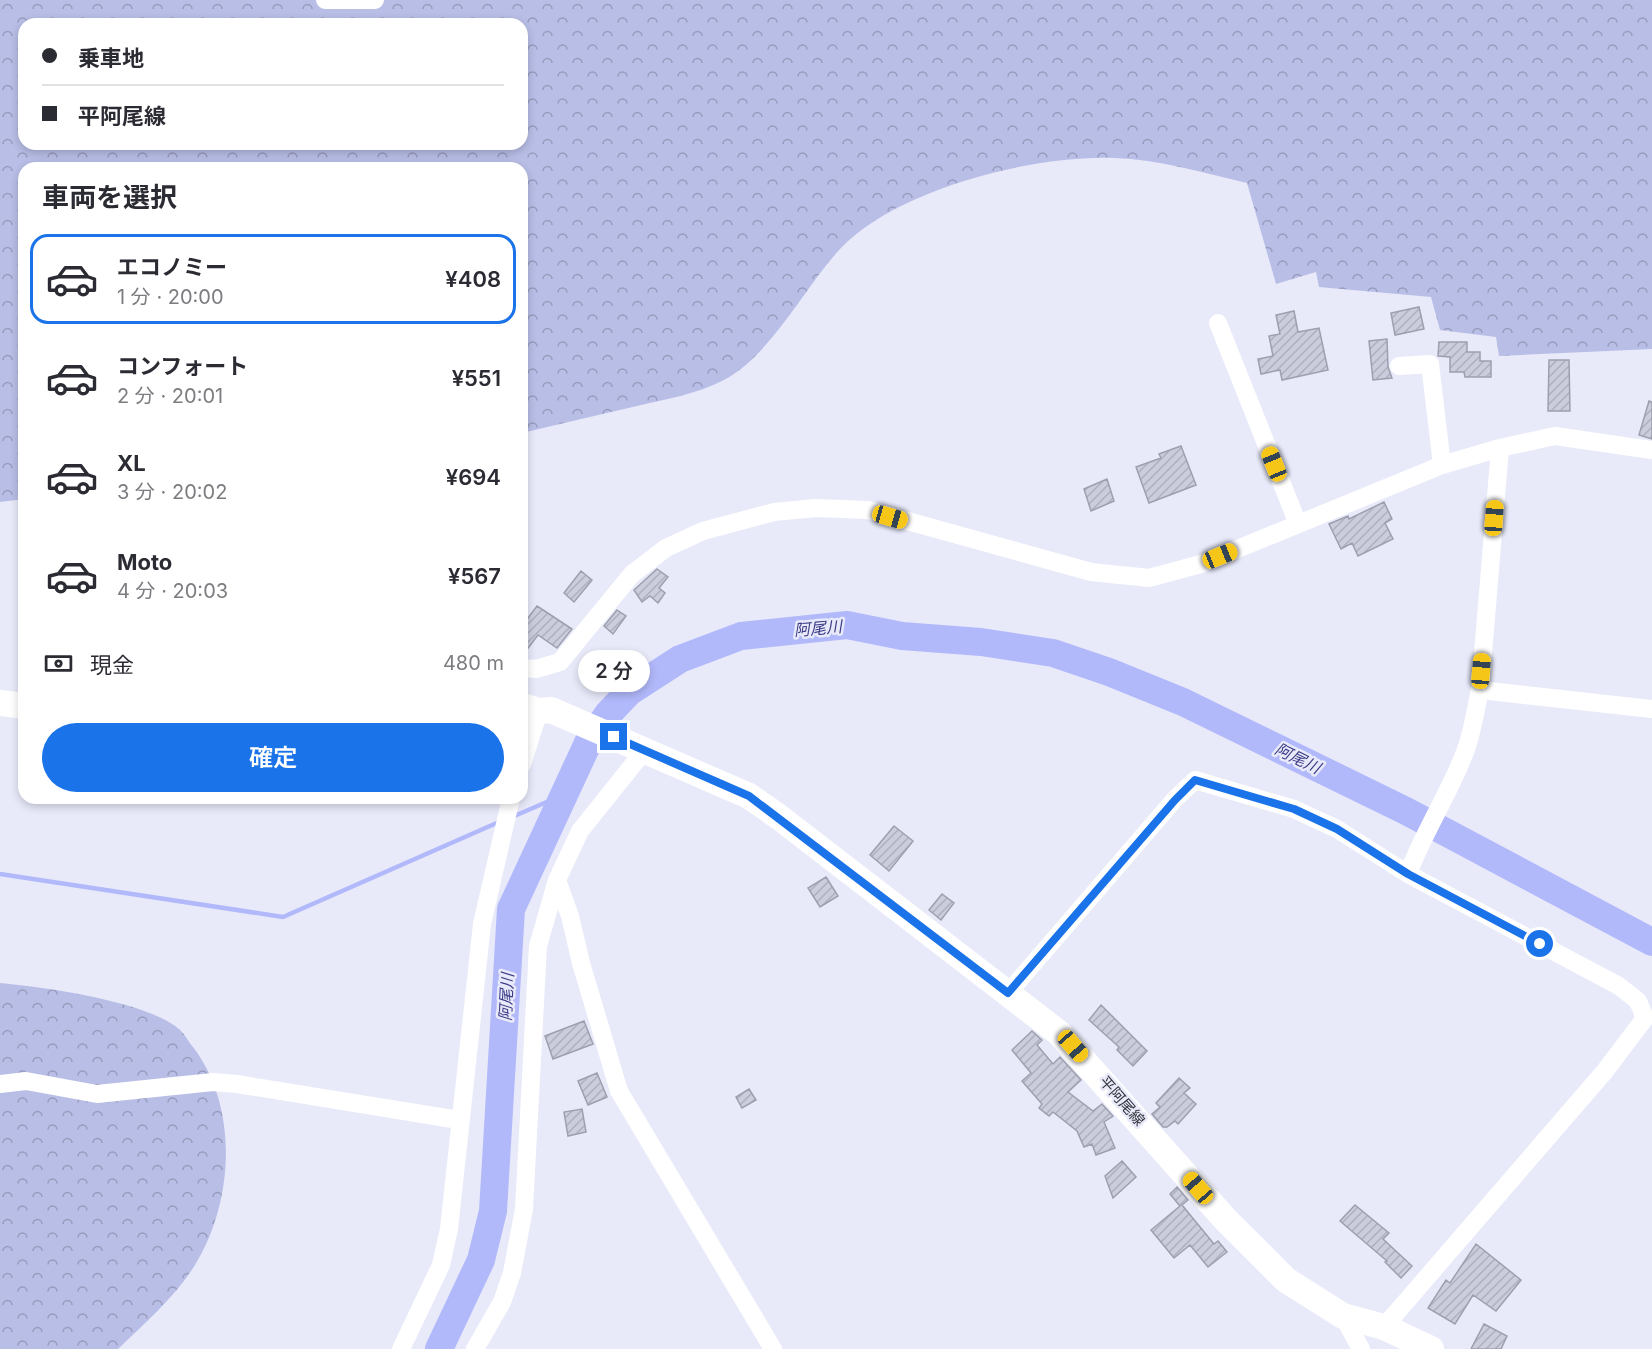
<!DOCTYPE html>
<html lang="ja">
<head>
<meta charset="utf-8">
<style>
  body { margin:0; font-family:Inter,"Noto Sans JP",sans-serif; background:#f7f7f7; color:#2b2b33; height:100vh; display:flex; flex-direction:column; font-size:22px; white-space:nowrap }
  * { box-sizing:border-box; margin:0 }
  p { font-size:20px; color:#7c7c81 }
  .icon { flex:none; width:33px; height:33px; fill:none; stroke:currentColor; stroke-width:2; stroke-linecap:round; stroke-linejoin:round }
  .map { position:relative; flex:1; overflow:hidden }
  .drawer { position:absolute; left:18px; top:162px; width:510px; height:642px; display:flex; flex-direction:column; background:#fff; border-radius:18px; box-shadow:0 3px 9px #0003 }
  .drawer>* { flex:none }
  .guide { position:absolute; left:18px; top:18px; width:510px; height:132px; border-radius:18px; box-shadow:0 3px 9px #0003; display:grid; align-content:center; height:132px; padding:0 24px; background:#fff }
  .end { position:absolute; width:27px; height:27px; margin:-14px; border:8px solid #1a73e8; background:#fff; box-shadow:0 0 0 3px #fff }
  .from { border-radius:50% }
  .bubble { position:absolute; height:42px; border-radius:21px; background:#fff; box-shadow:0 3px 9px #0003; font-size:20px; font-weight:600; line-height:42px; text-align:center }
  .car { position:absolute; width:18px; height:36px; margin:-18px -9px; border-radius:8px; box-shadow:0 0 4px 2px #0007; background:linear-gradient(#f5c518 24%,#345 0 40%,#f5c518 0 76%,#345 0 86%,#f5c518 0) }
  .guide b { display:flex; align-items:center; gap:21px; height:57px; font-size:22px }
  .guide b+b { border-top:2px solid #e1e1e2 }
  .guide i { width:15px; height:15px; background:#2b2b33 }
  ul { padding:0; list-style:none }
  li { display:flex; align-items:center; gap:18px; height:90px; margin:0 12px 9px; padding:0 12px; border:3px solid transparent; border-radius:18px }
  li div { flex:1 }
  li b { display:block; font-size:22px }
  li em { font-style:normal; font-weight:600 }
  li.selected { border-color:#1a73e8 }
  li>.icon { width:54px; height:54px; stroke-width:1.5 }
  h2 { padding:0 24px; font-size:27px; line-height:72px }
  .pay { display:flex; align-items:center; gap:15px; height:66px; padding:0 24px; font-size:22px }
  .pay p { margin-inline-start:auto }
  .button { display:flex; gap:12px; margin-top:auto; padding:12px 24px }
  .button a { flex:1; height:69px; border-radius:36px; background:#1a73e8; color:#fff; font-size:24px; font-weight:600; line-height:69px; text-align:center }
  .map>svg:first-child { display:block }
  .forest { fill:url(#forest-crowns); fill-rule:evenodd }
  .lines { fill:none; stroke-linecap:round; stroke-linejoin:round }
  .stream { stroke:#b2b9fb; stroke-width:4.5 }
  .river { stroke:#b2b9fb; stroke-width:28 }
  .building { fill:url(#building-hatch); stroke:#9d9fae; stroke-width:1.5 }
  .minor { stroke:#fff; stroke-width:18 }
  .secondary { stroke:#fff; stroke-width:26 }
  .route { stroke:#1a73e8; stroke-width:8 }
  .labels { text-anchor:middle; stroke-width:5; stroke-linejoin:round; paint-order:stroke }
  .street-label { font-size:15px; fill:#323339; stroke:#e8eafa }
  .water-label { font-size:16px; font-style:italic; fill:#3b3a86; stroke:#e8eafa }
</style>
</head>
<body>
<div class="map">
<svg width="1652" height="1349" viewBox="0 0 1652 1349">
  <defs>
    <pattern id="forest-crowns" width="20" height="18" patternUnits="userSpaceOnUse" patternTransform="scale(1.5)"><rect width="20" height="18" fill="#b9bee7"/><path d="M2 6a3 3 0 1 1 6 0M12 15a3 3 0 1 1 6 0" fill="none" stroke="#979bbc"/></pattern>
    <pattern id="building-hatch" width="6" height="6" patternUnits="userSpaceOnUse" patternTransform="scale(1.5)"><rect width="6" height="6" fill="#cbcddd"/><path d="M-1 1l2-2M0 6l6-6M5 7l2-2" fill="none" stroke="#afb0be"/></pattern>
  </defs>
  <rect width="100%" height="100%" fill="#e8eafa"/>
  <path class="forest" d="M 0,0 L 1652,0 L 1652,349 L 1499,356 L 1496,337 L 1440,330 L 1431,297 L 1319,287 L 1316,272 L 1276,284 L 1247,183 C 1203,173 1159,159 1114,158 C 1033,155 896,189 840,249 C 804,288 771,355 724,380 C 698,394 665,399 637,406 C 598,415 560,424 522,433 L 522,168 L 24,168 L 24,499 L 0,502 ZM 24,24 L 522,24 L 522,144 L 24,144 Z
    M 0,983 C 44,987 146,1001 179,1029 C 184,1033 188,1041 193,1047 C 239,1107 234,1202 195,1265 C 175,1297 145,1323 118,1349 L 0,1349 Z"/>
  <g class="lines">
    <path class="stream" d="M 512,817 L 563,795
      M 0,874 L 283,917 L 499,822"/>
    <path class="river" d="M 439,1349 L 481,1260 L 493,1211 L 511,909 L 588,743 L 608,714 L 629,692 L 680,659 L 741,636 L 847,625 L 902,636 L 981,642 L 1053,653 L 1109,672 L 1183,702 L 1406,811 L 1652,942"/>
  </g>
  <path class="building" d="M 1419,307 L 1424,329 L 1395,335 L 1391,313 Z
    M 1294,311 L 1298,332 L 1319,328 L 1328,370 L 1282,380 L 1280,370 L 1261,374 L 1258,359 L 1273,356 L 1269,336 L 1280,334 L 1276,315 Z
    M 1387,339 L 1388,367 L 1392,378 L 1373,380 L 1369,341 Z
    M 1439,342 L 1467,342 L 1467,352 L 1480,352 L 1480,361 L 1491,361 L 1491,377 L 1465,377 L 1464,372 L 1450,372 L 1450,357 L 1438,356 Z
    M 1549,360 L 1569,360 L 1570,411 L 1548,411 Z
    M 1649,401 L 1652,402 L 1652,439 L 1639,435 Z
    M 1181,446 L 1196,485 L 1149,503 L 1136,467 L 1161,458 L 1159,454 Z
    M 1107,479 L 1114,501 L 1091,511 L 1084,489 Z
    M 1384,502 L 1392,519 L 1385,523 L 1393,539 L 1358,556 L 1352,543 L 1341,549 L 1329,524 L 1348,516 L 1349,519 Z
    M 657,569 L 668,577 L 659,588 L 665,593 L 658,603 L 650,596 L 642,602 L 634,590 Z
    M 581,571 L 592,580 L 574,602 L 564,593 Z
    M 537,606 L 572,629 L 557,648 L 538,635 L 522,656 L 522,626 Z
    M 617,610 L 626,616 L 613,634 L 604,626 Z
    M 894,826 L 913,841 L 889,871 L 870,855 Z
    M 826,877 L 838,896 L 820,907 L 808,888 Z
    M 942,894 L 954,903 L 941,920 L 929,910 Z
    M 1101,1005 L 1147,1051 L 1133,1066 L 1117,1050 L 1119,1047 L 1089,1020 Z
    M 584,1021 L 593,1044 L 553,1059 L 545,1036 Z
    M 1032,1031 L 1042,1040 L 1037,1045 L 1053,1064 L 1060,1057 L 1081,1080 L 1068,1092 L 1093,1111 L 1102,1104 L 1113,1116 L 1104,1122 L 1115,1148 L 1096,1155 L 1092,1144 L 1084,1147 L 1077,1131 L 1053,1112 L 1049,1116 L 1039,1108 L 1042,1104 L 1022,1081 L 1031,1073 L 1012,1050 Z
    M 597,1073 L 607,1097 L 588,1105 L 578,1081 Z
    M 1179,1078 L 1190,1088 L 1184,1093 L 1196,1104 L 1178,1124 L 1175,1121 L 1167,1127 L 1163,1127 L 1152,1114 L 1160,1107 L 1156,1103 Z
    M 749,1089 L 756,1100 L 742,1108 L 736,1097 Z
    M 582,1109 L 586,1132 L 568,1136 L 564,1112 Z
    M 1122,1161 L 1136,1177 L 1113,1198 L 1105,1176 Z
    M 1177,1187 L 1188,1200 L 1182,1205 L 1214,1244 L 1218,1241 L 1227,1252 L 1208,1267 L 1190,1245 L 1174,1258 L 1151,1230 L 1180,1206 L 1170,1194 Z
    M 1355,1205 L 1389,1233 L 1383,1239 L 1412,1266 L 1401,1278 L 1385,1262 L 1387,1261 L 1340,1221 Z
    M 1476,1244 L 1521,1280 L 1496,1311 L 1473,1295 L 1455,1324 L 1428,1308 L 1446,1280 L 1450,1283 Z
    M 1484,1324 L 1507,1336 L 1501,1349 L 1471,1349 Z"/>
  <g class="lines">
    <path class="minor" d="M 325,0 L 375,0
      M 1218,323 L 1298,524
      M 1399,366 L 1430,364 L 1442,465
      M 522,668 L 536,669 L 560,662 L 632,574 L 666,548 L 703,531 L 774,512 L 816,508 L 868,510 L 1091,572 L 1149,578 L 1201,564 L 1442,465 L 1500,448 L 1555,436 L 1652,450
      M 1480,690 L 1652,709
      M 522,764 L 539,711
      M 1408,874 C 1423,834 1447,797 1463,757 C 1472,737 1475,712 1480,690 L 1500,448
      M 557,880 L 570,916 L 581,963 L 619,1091 L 773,1349
      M 1008,993 L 1175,799 L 1195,780 L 1294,809 L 1337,829 L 1408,874 L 1619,986 L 1638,1001 L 1645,1018 L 1605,1071 L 1384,1327
      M 0,1084 L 26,1081 L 97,1094 L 213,1082 L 237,1084 L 459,1120
      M 1343,1316 L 1361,1349
      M 401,1349 L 441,1265 L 449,1229 L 482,924 L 511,798
      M 475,1349 L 502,1302 L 512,1273 L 524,1209 L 538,946 L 557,880 L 580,831 L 644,751"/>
    <path class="secondary" d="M 0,703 L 24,706
      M 522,706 L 539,711 L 551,710 L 749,796 L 779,817 L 1059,1033 L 1225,1219 L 1286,1280 L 1343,1316 L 1384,1327 L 1431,1349"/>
  </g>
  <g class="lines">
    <path class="route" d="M 614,737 L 749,796 L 1008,993 L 1175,800 L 1195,780 L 1294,809 L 1337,829 L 1408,874 L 1540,944"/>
  </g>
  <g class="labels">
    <g class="street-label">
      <text transform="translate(1122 1101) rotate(49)" y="5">平阿尾線</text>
    </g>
    <g class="water-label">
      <text transform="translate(818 628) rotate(-5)" y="6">阿尾川</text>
      <text transform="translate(1298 758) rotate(26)" y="6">阿尾川</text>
      <text transform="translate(506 997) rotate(-87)" y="6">阿尾川</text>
    </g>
  </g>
</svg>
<i class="end from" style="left:1540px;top:944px"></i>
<i class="end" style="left:614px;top:737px"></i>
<div class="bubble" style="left:578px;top:650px;width:72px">2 分</div>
<i class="car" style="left:1274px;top:464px;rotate:338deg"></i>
<i class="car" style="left:890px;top:517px;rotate:106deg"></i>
<i class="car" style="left:1494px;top:518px;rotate:4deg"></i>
<i class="car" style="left:1220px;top:556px;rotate:68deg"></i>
<i class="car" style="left:1481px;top:671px;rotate:5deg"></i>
<i class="car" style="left:1073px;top:1046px;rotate:139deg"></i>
<i class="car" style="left:1198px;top:1188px;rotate:319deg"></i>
<div class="guide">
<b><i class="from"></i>乗車地</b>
<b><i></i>平阿尾線</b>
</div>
<section class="drawer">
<h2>車両を選択</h2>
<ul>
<li class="selected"><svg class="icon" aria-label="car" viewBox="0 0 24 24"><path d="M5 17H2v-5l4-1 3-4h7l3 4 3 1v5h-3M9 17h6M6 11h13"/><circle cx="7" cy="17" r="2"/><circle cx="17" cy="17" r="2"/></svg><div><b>エコノミー</b><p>1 分 · 20:00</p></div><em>¥408</em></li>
<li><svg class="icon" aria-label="car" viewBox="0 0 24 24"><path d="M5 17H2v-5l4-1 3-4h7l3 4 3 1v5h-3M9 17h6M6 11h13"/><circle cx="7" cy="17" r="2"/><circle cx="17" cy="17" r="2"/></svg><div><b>コンフォート</b><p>2 分 · 20:01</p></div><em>¥551</em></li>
<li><svg class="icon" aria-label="car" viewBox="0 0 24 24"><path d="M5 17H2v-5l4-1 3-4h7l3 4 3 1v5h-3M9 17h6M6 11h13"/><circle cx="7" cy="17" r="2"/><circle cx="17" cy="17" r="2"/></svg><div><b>XL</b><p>3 分 · 20:02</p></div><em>¥694</em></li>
<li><svg class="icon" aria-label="car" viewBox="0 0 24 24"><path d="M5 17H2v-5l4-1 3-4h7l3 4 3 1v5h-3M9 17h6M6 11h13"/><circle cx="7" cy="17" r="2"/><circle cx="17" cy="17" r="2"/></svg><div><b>Moto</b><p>4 分 · 20:03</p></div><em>¥567</em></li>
</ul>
<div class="pay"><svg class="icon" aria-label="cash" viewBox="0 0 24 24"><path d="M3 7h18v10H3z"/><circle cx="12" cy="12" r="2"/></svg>現金<p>480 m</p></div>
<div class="button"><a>確定</a></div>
</section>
</div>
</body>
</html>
